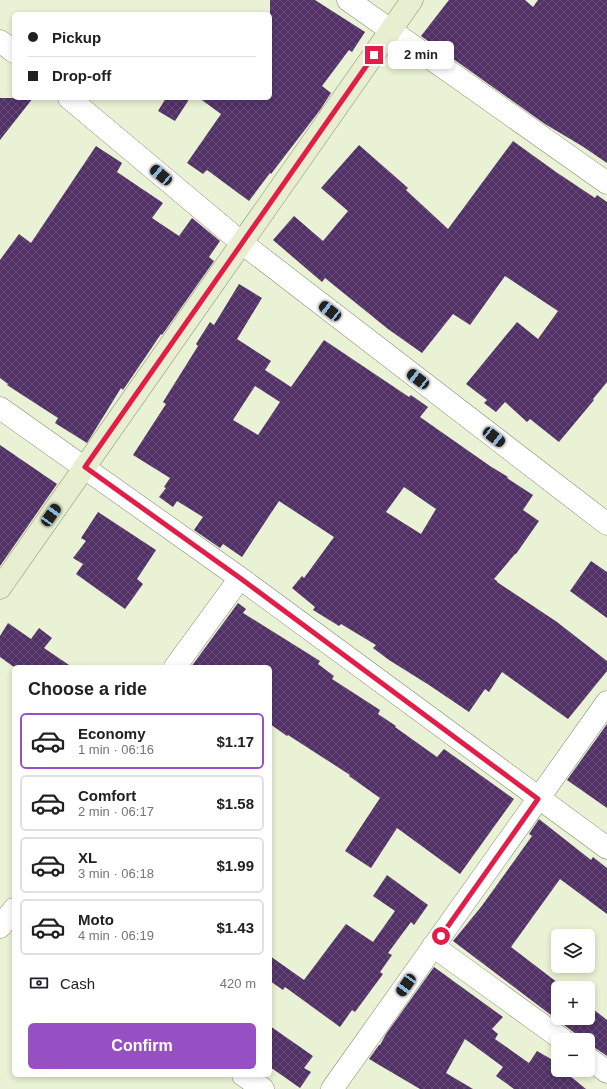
<!DOCTYPE html>
<html lang="en">
<head>
<meta charset="utf-8">
<style>
  body { margin:0; font-family:Arial,sans-serif; background:#f6f6f6; color:#202124; height:100vh; display:flex; flex-direction:column; font-size:15px; white-space:nowrap }
  * { box-sizing:border-box; margin:0 }
  p { font-size:13px; color:#757577 }
  .icon { flex:none; width:22px; height:22px; fill:none; stroke:currentColor; stroke-width:2; stroke-linecap:round; stroke-linejoin:round }
  .map { position:relative; flex:1; overflow:hidden }
  .details { position:absolute; left:12px; top:665px; width:260px; height:412px; display:flex; flex-direction:column; background:#fff; border-radius:6px; box-shadow:0 2px 6px #0003 }
  .details>* { flex:none }
  .hud { position:absolute; left:12px; top:12px; width:260px; height:88px; border-radius:6px; box-shadow:0 2px 6px #0003; display:grid; align-content:center; height:88px; padding:0 16px; background:#fff }
  .fabs { position:absolute; left:551px; top:929px; display:grid; gap:8px }
  .fabs a { display:grid; place-items:center; width:44px; height:44px; border-radius:6px; background:#fff; box-shadow:0 2px 6px #0003; font-size:20px }
  .end { position:absolute; width:18px; height:18px; margin:-9px; border:5px solid #e11d48; background:#fff; box-shadow:0 0 0 2px #fff }
  .from { border-radius:50% }
  .bubble { position:absolute; height:28px; border-radius:6px; background:#fff; box-shadow:0 2px 6px #0003; font-size:13px; font-weight:800; line-height:28px; text-align:center }
  .car { position:absolute; width:12px; height:24px; margin:-12px -6px; border-radius:5px; box-shadow:0 0 3px 1px #0007; background:linear-gradient(#222 24%,#8ab4d8 0 40%,#222 0 76%,#8ab4d8 0 86%,#222 0) }
  .hud b { display:flex; align-items:center; gap:14px; height:38px; font-size:15px }
  .hud b+b { border-top:1px solid #e0e0e0 }
  .hud i { width:10px; height:10px; background:#202124 }
  ul { padding:0; list-style:none }
  li { display:flex; align-items:center; gap:12px; height:56px; margin:0 8px 6px; padding:0 8px; border:2px solid #e0e0e0; border-radius:6px }
  li div { flex:1 }
  li b { display:block; font-size:15px }
  li em { font-style:normal; font-weight:800 }
  li.on { border-color:#9750c3 }
  li>.icon { width:36px; height:36px; stroke-width:1.5 }
  h2 { padding:0 16px; font-size:18px; line-height:48px }
  .pay { display:flex; align-items:center; gap:10px; height:44px; padding:0 16px; font-size:15px }
  .pay p { margin-inline-start:auto }
  .cta { display:flex; gap:8px; margin-top:auto; padding:8px 16px }
  .cta a { flex:1; height:46px; border-radius:6px; background:#9750c3; color:#fff; font-size:16px; font-weight:800; line-height:46px; text-align:center }
  .map>svg:first-child { display:block }
  .building { fill:url(#building-cross-hatch); fill-rule:evenodd }
  .lines { fill:none; stroke-linecap:round; stroke-linejoin:round }
  .street-casing { stroke:#848c71; stroke-width:23 }
  .secondary-casing { stroke:#848c71; stroke-width:23 }
  .street { stroke:#fff; stroke-width:22 }
  .secondary { stroke:#e8efd0; stroke-width:22 }
  .route { stroke:#e11d48; stroke-width:5 }
</style>
</head>
<body>
<div class="map">
<svg width="607" height="1089" viewBox="0 0 607 1089">
  <defs>
    <pattern id="building-cross-hatch" width="8" height="8" patternUnits="userSpaceOnUse"><rect width="8" height="8" fill="#513166"/><path d="M0 0l8 8M0 8l8-8" fill="none" stroke="#664c76"/></pattern>
  </defs>
  <rect width="100%" height="100%" fill="#e9f2d4"/>
  <path class="building" d="M 270,0 L 315,0 L 365,32 L 352,52 L 349,50 L 322,86 L 331,93 L 320,110 L 271,174 L 270,173 L 249,201 L 207,170 L 203,174 L 187,163 L 221,114 L 199,98 L 270,98 Z
    M 449,0 L 525,0 L 533,7 L 538,0 L 607,0 L 607,163 L 582,146 L 545,124 L 421,36 Z
    M 0,98 L 33,98 L 0,140 Z
    M 166,98 L 190,98 L 175,121 L 158,111 Z
    M 513,141 L 556,172 L 595,198 L 597,195 L 607,202 L 607,382 L 593,399 L 594,400 L 559,442 L 530,419 L 527,422 L 505,402 L 496,412 L 484,403 L 487,400 L 466,384 L 517,322 L 538,339 L 558,311 L 505,276 L 470,325 L 453,314 L 422,353 L 388,329 L 325,278 L 322,282 L 273,240 L 294,216 L 323,241 L 348,211 L 321,188 L 359,145 L 408,188 L 406,190 L 448,229 Z
    M 96,146 L 122,163 L 117,172 L 163,203 L 152,218 L 179,236 L 192,218 L 220,241 L 209,257 L 214,261 L 162,335 L 161,334 L 123,390 L 121,388 L 87,443 L 55,423 L 58,418 L 7,385 L 8,384 L 0,378 L 0,260 L 19,234 L 31,243 Z
    M 239,284 L 262,298 L 237,339 L 271,361 L 265,370 L 291,387 L 324,340 L 409,397 L 411,395 L 428,407 L 420,417 L 490,466 L 508,477 L 507,478 L 533,495 L 523,510 L 539,521 L 516,554 L 515,554 L 494,579 L 497,581 L 497,582 L 557,622 L 607,661 L 607,671 L 568,719 L 502,672 L 489,692 L 485,689 L 469,712 L 429,685 L 389,660 L 373,648 L 376,645 L 341,624 L 339,626 L 313,610 L 315,607 L 292,588 L 302,576 L 304,578 L 334,537 L 279,501 L 242,557 L 223,544 L 220,548 L 194,530 L 203,517 L 177,501 L 173,507 L 159,497 L 166,488 L 164,487 L 170,478 L 133,455 L 166,404 L 163,402 L 198,346 L 196,344 L 210,322 L 214,325 ZM 255,386 L 280,402 L 258,435 L 233,420 ZM 404,487 L 436,509 L 421,534 L 386,512 Z
    M 0,445 L 57,484 L 0,566 Z
    M 98,512 L 156,550 L 137,579 L 143,584 L 125,609 L 76,574 L 83,564 L 73,558 L 86,541 L 81,538 Z
    M 591,561 L 607,572 L 607,618 L 570,591 Z
    M 238,603 L 246,609 L 243,613 L 320,661 L 318,664 L 334,676 L 332,679 L 380,710 L 378,714 L 396,726 L 395,727 L 437,757 L 444,749 L 514,799 L 460,874 L 397,828 L 371,868 L 345,851 L 380,798 L 349,776 L 350,775 L 288,735 L 287,736 L 270,724 L 270,667 L 191,667 Z
    M 8,623 L 31,639 L 39,628 L 52,638 L 44,648 L 72,667 L 14,667 L 0,657 L 0,636 Z
    M 607,724 L 607,808 L 567,780 Z
    M 539,819 L 591,860 L 593,857 L 607,868 L 607,914 L 560,879 L 511,947 L 558,983 L 558,1018 L 588,1018 L 588,1005 L 607,1020 L 607,1056 L 588,1043 L 588,1040 L 584,1040 L 453,941 L 481,907 L 532,836 L 529,834 Z
    M 387,875 L 428,905 L 414,925 L 411,922 L 388,953 L 392,955 L 380,972 L 383,974 L 355,1012 L 352,1010 L 340,1027 L 285,987 L 283,990 L 270,981 L 270,956 L 304,980 L 346,924 L 373,942 L 395,911 L 373,896 Z
    M 434,967 L 503,1017 L 492,1029 L 498,1034 L 495,1039 L 529,1063 L 537,1051 L 558,1063 L 558,1070 L 569,1070 L 572,1072 L 570,1076 L 586,1089 L 514,1089 L 496,1076 L 503,1067 L 465,1039 L 446,1073 L 473,1089 L 420,1089 L 369,1059 L 379,1045 L 380,1045 L 386,1034 Z
    M 270,1026 L 313,1056 L 304,1068 L 311,1072 L 300,1088 L 270,1067 Z"/>
  <g class="lines">
    <defs>
      <path id="street" d="M 348,0 L 607,183
        M 0,41 L 14,52
        M 69,98 L 242,243 L 607,524
        M 0,408 L 240,578 L 607,848
        M 175,667 L 240,578
        M 0,927 L 14,909
        M 433,946 L 563,1040
        M 588,1058 L 607,1072
        M 243,1075 L 263,1089
        M 332,1089 L 607,702"/>
      <path id="secondary" d="M 0,588 L 412,0"/>
    </defs>
    <use href="#street" class="street-casing"/>
    <use href="#secondary" class="secondary-casing"/>
    <use href="#street" class="street"/>
    <use href="#secondary" class="secondary"/>
  </g>
  <g class="lines">
    <path class="route" d="M 374,55 L 85,467 L 240,578 L 538,799 L 441,936"/>
  </g>
</svg>
<div class="fabs">
<a><svg class="icon" aria-label="layers" viewBox="0 0 24 24"><path d="M12 4l9 5-9 5-9-5zM3 14l9 5 9-5"/></svg></a>
<a>+</a>
<a>−</a>
</div>
<i class="end from" style="left:441px;top:936px"></i>
<i class="end" style="left:374px;top:55px"></i>
<div class="bubble" style="left:388px;top:41px;width:66px">2 min</div>
<i class="car" style="left:161px;top:175px;rotate:310deg"></i>
<i class="car" style="left:330px;top:311px;rotate:308deg"></i>
<i class="car" style="left:418px;top:379px;rotate:308deg"></i>
<i class="car" style="left:494px;top:437px;rotate:128deg"></i>
<i class="car" style="left:51px;top:515px;rotate:35deg"></i>
<i class="car" style="left:406px;top:985px;rotate:215deg"></i>
<div class="hud">
<b><i class="from"></i>Pickup</b>
<b><i></i>Drop-off</b>
</div>
<section class="details">
<h2>Choose a ride</h2>
<ul>
<li class="on"><svg class="icon" aria-label="car" viewBox="0 0 24 24"><path d="M5 17H2v-5l4-1 3-4h7l3 4 3 1v5h-3M9 17h6M6 11h13"/><circle cx="7" cy="17" r="2"/><circle cx="17" cy="17" r="2"/></svg><div><b>Economy</b><p>1 min · 06:16</p></div><em>$1.17</em></li>
<li><svg class="icon" aria-label="car" viewBox="0 0 24 24"><path d="M5 17H2v-5l4-1 3-4h7l3 4 3 1v5h-3M9 17h6M6 11h13"/><circle cx="7" cy="17" r="2"/><circle cx="17" cy="17" r="2"/></svg><div><b>Comfort</b><p>2 min · 06:17</p></div><em>$1.58</em></li>
<li><svg class="icon" aria-label="car" viewBox="0 0 24 24"><path d="M5 17H2v-5l4-1 3-4h7l3 4 3 1v5h-3M9 17h6M6 11h13"/><circle cx="7" cy="17" r="2"/><circle cx="17" cy="17" r="2"/></svg><div><b>XL</b><p>3 min · 06:18</p></div><em>$1.99</em></li>
<li><svg class="icon" aria-label="car" viewBox="0 0 24 24"><path d="M5 17H2v-5l4-1 3-4h7l3 4 3 1v5h-3M9 17h6M6 11h13"/><circle cx="7" cy="17" r="2"/><circle cx="17" cy="17" r="2"/></svg><div><b>Moto</b><p>4 min · 06:19</p></div><em>$1.43</em></li>
</ul>
<div class="pay"><svg class="icon" aria-label="cash" viewBox="0 0 24 24"><path d="M3 7h18v10H3z"/><circle cx="12" cy="12" r="2"/></svg>Cash<p>420 m</p></div>
<div class="cta"><a>Confirm</a></div>
</section>
</div>
</body>
</html>
